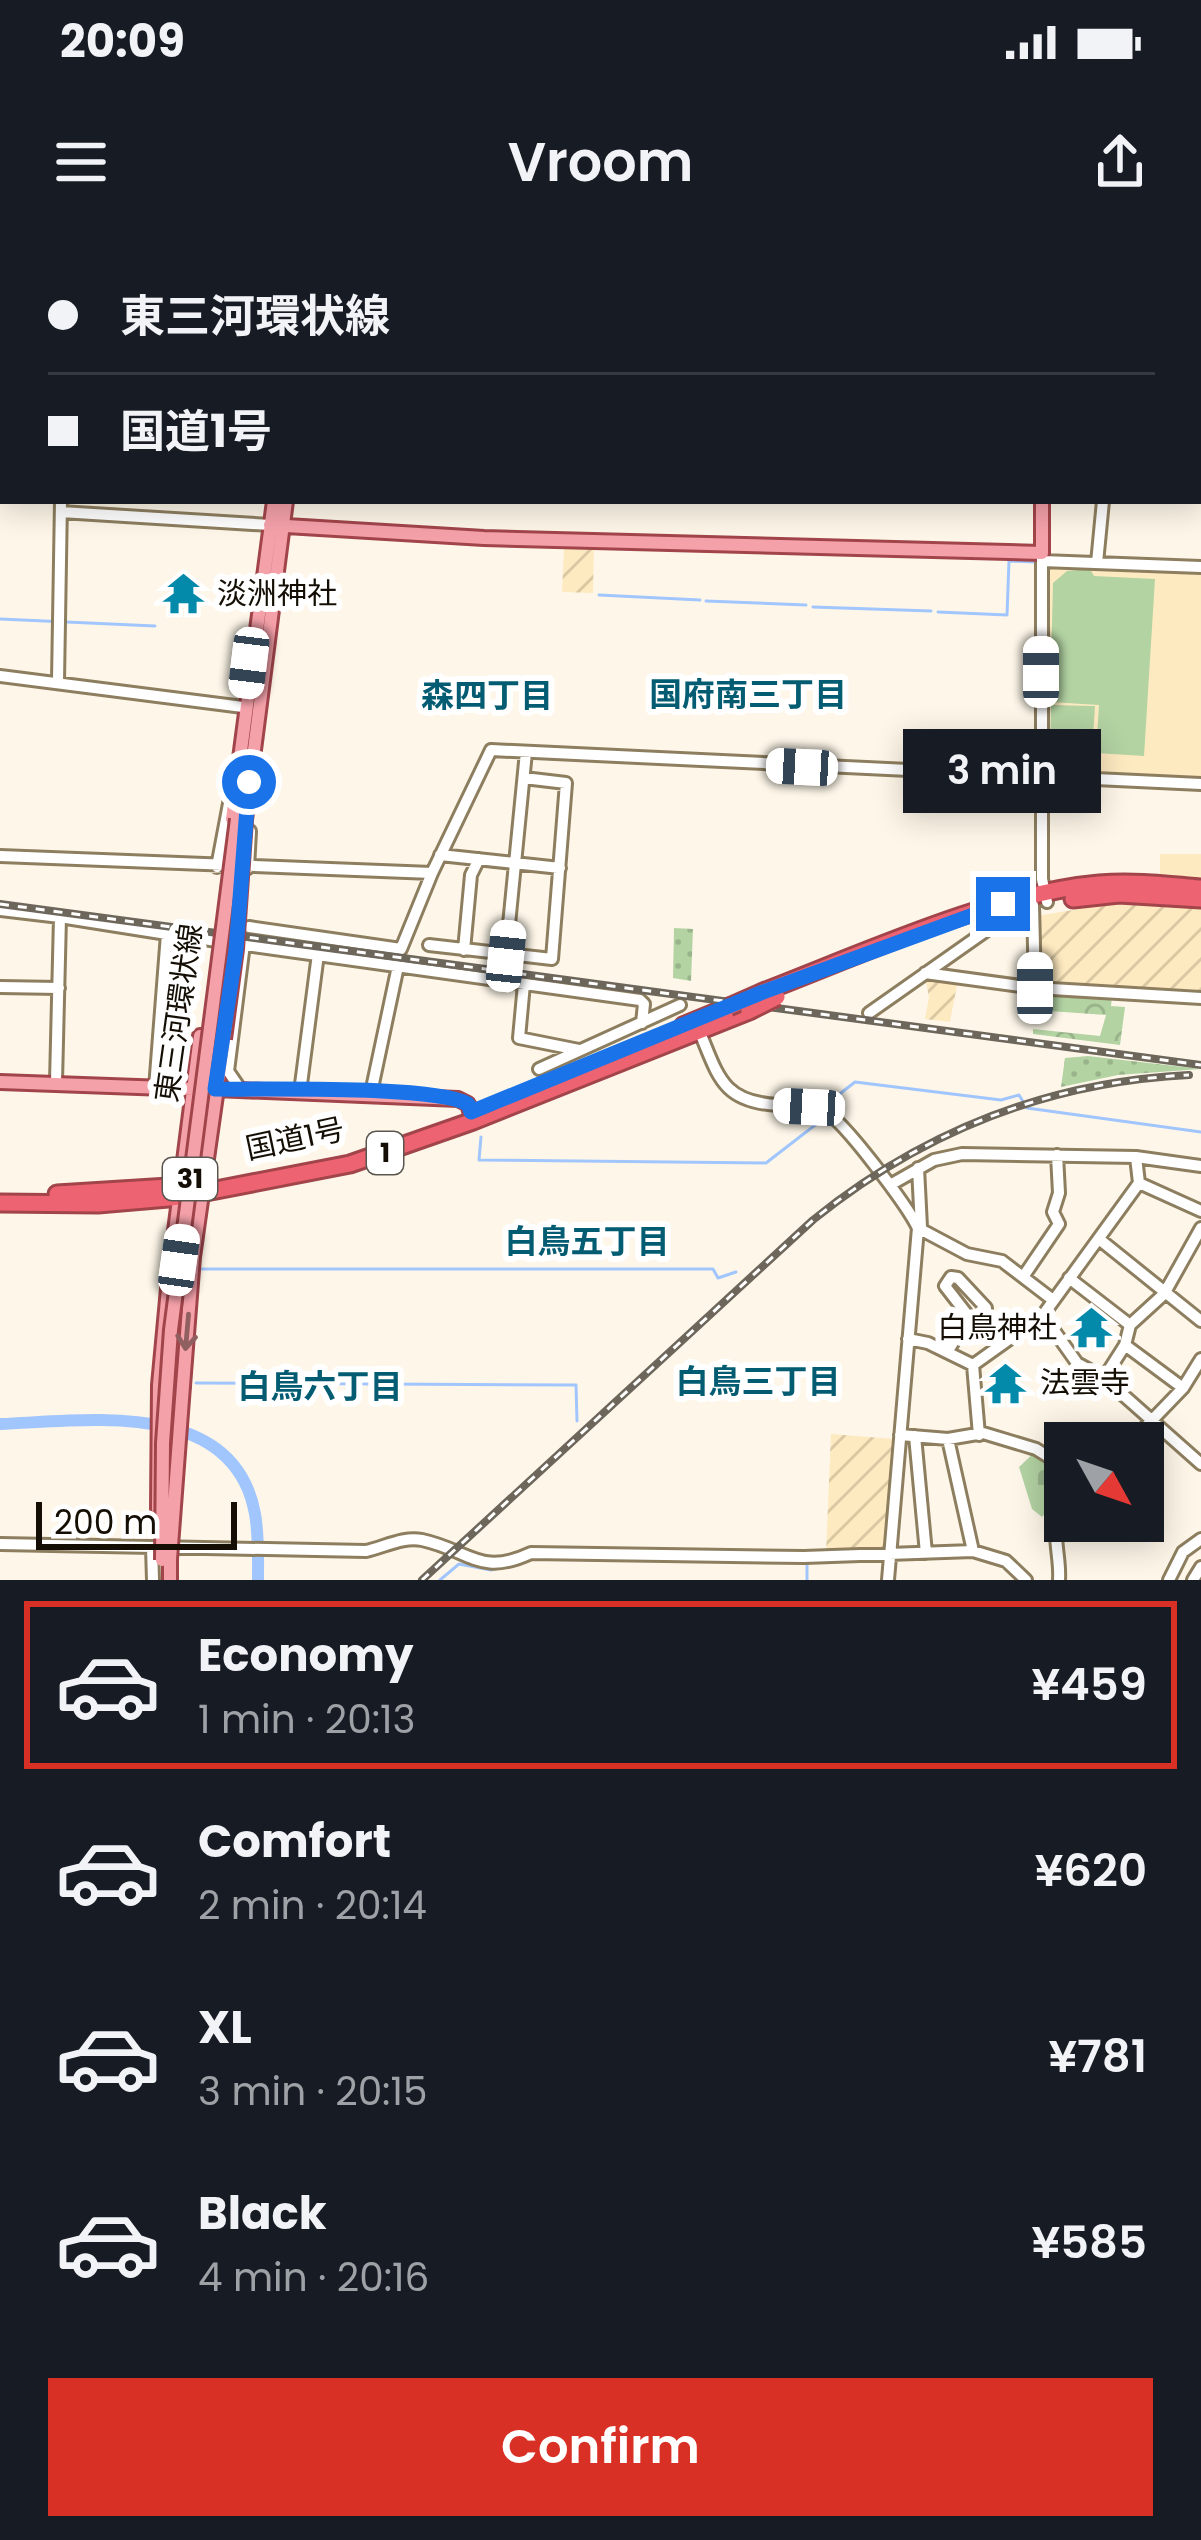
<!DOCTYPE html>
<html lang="en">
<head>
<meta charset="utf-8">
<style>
  body { margin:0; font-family:Poppins,"Noto Sans JP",sans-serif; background:#242831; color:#f1f3f6; height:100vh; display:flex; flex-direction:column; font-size:45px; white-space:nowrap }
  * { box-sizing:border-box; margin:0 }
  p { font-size:39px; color:#9ea1a6 }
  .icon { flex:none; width:66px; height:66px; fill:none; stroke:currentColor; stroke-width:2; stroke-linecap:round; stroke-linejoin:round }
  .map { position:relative; height:1340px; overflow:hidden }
  .sheet { display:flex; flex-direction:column; background:#171b24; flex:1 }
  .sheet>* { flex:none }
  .hud { position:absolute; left:0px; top:0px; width:1203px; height:264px; box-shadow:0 6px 30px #0003; display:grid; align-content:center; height:264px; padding:0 48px; background:#171b24 }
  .needle { width:78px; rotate:130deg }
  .buttons { position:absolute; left:1044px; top:1182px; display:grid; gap:24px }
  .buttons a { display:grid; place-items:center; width:120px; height:120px; border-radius:0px; background:#171b24; box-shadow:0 6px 30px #0003; font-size:60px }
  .scale { position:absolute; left:36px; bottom:30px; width:201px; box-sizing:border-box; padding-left:12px; border:6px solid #140e04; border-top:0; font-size:33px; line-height:42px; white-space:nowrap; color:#140e04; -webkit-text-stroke:9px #fff; paint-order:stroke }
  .end { position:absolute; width:54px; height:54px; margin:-27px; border:15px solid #1a73e8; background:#fff; box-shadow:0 0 0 6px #fff }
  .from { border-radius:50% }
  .bubble { position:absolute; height:84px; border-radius:0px; background:#171b24; box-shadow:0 6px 30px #0003; font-size:39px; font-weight:600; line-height:84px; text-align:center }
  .car { position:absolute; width:36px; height:72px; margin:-36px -18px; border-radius:15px; box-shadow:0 0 9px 3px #0007; background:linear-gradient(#fff 24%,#345 0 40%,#fff 0 76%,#345 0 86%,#fff 0) }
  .hud b { display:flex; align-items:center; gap:42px; height:114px; font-size:45px }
  .hud b+b { border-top:3px solid #363941 }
  .hud i { width:30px; height:30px; background:#f1f3f6 }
  ul { padding:21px 0 0; list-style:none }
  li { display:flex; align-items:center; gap:36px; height:168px; margin:0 24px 18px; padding:0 24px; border:6px solid transparent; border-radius:0px }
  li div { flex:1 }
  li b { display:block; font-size:45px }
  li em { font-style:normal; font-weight:600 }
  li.current { border-color:#d93025 }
  li>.icon { width:108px; height:108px; stroke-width:1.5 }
  .action { display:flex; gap:24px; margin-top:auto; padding:24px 48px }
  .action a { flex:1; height:138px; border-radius:0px; background:#d93025; color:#fff; font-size:48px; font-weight:600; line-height:138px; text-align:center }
  .status { display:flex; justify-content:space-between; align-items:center; height:84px; padding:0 60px; background:#171b24; direction:ltr }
  .status svg { height:33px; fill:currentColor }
  header { display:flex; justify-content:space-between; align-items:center; height:156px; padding:0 48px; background:#171b24; font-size:54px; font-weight:600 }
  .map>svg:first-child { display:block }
  .built { fill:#feeac0 }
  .industrial { fill:url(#industrial-furrows) }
  .grass { fill:url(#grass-dots) }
  .forest { fill:url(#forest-crowns) }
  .cemetery { fill:url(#cemetery-stones) }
  .garden { fill:#b3d3a3 }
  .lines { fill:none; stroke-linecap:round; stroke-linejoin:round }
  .stream { stroke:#a1c5fd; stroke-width:3 }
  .river { stroke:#a1c5fd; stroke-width:12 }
  .minor-casing { stroke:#8d7e5f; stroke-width:16 }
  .major-casing { stroke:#a2454b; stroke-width:18 }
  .highway-casing { stroke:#a2454b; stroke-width:21 }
  .minor { stroke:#fff; stroke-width:10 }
  .major { stroke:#f5a1aa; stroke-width:12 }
  .highway { stroke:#ee6371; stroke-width:15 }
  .rail-casing { stroke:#6d665b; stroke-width:8 }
  .rail { stroke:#fff; stroke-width:3; stroke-dasharray:9; stroke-linecap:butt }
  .major-bridge-casing { stroke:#a2454b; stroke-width:18; stroke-linecap:butt }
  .highway-bridge-casing { stroke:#a2454b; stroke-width:21; stroke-linecap:butt }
  .major-bridge { stroke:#f5a1aa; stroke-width:12 }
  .highway-bridge { stroke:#ee6371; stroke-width:15 }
  .oneway { stroke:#905f5f }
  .route { stroke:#1a73e8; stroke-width:15 }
  .labels { text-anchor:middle; stroke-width:12; stroke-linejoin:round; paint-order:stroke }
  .shield { fill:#fff; stroke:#5a564f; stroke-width:3 }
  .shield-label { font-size:27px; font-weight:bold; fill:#140e04 }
  .poi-label { font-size:30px; fill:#140e04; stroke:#fff; text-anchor:start }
  .street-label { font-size:30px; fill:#140e04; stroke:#fff }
  .neighbourhood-label { font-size:33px; font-weight:bold; fill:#035c72; stroke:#fff }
</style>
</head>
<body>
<div class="status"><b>20:09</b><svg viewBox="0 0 49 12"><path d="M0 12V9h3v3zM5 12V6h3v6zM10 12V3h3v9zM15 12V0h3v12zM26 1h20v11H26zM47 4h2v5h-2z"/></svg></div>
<header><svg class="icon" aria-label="menu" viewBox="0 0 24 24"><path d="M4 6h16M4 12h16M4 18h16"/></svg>Vroom<svg class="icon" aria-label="share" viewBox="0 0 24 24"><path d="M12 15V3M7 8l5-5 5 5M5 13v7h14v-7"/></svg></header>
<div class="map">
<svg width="1201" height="1340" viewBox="0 0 1201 1340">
  <defs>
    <pattern id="industrial-furrows" width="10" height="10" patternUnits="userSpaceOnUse" patternTransform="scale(3)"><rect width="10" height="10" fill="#feeac0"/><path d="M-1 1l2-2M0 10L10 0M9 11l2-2" fill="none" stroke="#d9c8a3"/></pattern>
    <pattern id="grass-dots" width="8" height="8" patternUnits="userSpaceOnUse" patternTransform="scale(3)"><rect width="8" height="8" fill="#b3d3a3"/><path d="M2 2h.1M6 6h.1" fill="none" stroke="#99b48b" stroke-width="1.8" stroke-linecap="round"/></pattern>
    <pattern id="forest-crowns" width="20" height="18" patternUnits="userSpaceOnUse" patternTransform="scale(3)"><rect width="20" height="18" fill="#b3d3a3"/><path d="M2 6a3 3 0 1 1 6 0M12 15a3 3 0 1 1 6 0" fill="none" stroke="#99b48b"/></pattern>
    <pattern id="cemetery-stones" width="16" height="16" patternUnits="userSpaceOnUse" patternTransform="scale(3)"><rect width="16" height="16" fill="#b3d3a3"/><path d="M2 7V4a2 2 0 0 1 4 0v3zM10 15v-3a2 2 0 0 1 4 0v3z" fill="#99b48b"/></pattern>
  </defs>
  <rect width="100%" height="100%" fill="#fef7e9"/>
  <path class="built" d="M 1047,325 L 1201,329 L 1201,541 L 1052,532 L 1048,528 Z
    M 1160,614 L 1201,614 L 1201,639 L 1160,635 Z"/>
  <path class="industrial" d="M 564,308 L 594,308 L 593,353 L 562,352 Z
    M 1128,661 L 1201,665 L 1201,755 L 1038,747 L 1036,676 Z
    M 925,737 L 958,740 L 950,782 L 925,779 L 929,757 Z
    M 831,1194 L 894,1199 L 886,1311 L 826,1312 Z"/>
  <path class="grass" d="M 674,688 L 693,689 L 691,741 L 673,738 Z
    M 1088,816 L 1201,829 L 1118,835 L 1061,847 L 1065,818 Z"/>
  <path class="forest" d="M 1036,752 L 1112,756 L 1111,766 L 1125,767 L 1120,805 L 1033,794 L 1033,789 L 1100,796 L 1106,775 L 1035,770 Z"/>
  <path class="cemetery" d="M 1036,1211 L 1065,1230 L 1065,1261 L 1057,1273 L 1046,1272 L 1042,1277 L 1032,1269 L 1019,1227 Z"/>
  <path class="garden" d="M 1090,329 L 1094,336 L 1155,339 L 1144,516 L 1096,513 L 1099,465 L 1050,462 L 1053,343 L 1067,331 Z
    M 1051,465 L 1095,466 L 1091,529 L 1050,527 Z"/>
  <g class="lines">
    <path class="stream" d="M 599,355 L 700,360
      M 706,361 L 806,365
      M 813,367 L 931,371
      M 938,372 L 1007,375 L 1009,321 L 1036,322
      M 0,379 L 155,386
      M 481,897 L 479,920 L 766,923 L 819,882 L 832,860 L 855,842 L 1001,860 L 1019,855 L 1027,868 L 1201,892
      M 202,1029 L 713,1029 L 718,1038 L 736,1032
      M 196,1143 L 576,1145 L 577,1181
      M 634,1320 L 744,1321
      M 440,1340 L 459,1324 L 491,1330 L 528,1320
      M 807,1340 L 807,1323"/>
    <path class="river" d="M 1168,0 L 1168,3
      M 1200,152 L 1201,154
      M 0,1184 C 86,1181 234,1157 255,1274 C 259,1296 258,1319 258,1340"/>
    <defs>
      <path id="minor" d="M 401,0 L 412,3
        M 687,0 L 688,3
        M 774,0 L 778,3
        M 1159,0 L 1159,3
        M 1196,0 L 1196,3
        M 64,3 L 64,0
        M 502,3 L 503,0
        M 613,3 L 613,0
        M 858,3 L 858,0
        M 1042,3 L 1042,0
        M 0,33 L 3,34
        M 1200,88 L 1201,92
        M 1200,184 L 1201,186
        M 61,272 L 270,285
        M 1042,313 L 1042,639 L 1047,662
        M 1042,321 L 1201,327
        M 1097,323 L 1103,261
        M 0,436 L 243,467
        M 58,441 L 61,261
        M 440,615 L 560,628
        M 0,616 L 432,633
        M 217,627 L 231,553
        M 248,628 L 250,591
        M 1033,665 L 1035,748
        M 0,670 L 60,677
        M 249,687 L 401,709 L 432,633 L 491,510 L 1201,544
        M 429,705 L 552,719 L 566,543 L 524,538
        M 464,710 L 471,635 L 479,619
        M 506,715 L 526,512
        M 925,733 L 1035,748 L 1201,758
        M 524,744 L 519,798 L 579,810
        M 0,747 L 59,748
        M 869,773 L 1000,681 L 1005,672
        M 698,788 C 718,834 720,862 778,865 C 793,866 810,865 824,871 C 843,879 908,967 918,988 L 888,1340
        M 539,829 L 680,765
        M 56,842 L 60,677 L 167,694
        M 155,848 L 167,694 L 640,760 L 644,764 L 642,783
        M 241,850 L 228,831 L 244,704
        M 300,852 L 318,714
        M 371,853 L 398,726
        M 918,928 L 921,987
        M 1139,943 L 1201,971
        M 890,945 L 934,920 L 962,914 L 1136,917 L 1201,926
        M 918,988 L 967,1014 L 1002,1021 L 1053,1060
        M 1099,999 L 1201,1081
        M 1023,1037 L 1059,984 L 1053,972 L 1059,953 L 1057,915
        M 1069,1038 L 1130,1085 L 1164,1054 L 1201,988
        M 1043,1075 L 1077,1123 L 1104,1138 L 1201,1224
        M 908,1099 L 928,1103 L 973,1125
        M 1125,1105 L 1183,1148
        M 947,1112 L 958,1095 L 986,1071 L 986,1068 L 958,1038 L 951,1037 L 945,1046 L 973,1082
        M 973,1125 L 1043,1075 L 1139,943 L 1136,917
        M 973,1125 L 979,1195
        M 1104,1138 L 1125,1105 L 1130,1085
        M 900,1195 L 948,1199 L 983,1193 L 1036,1209 L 1065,1227
        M 915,1196 L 926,1313
        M 948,1199 L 973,1311
        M 1130,1203 L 1183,1148 L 1201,1119
        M 0,1304 L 366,1311 C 384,1307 404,1296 422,1300 C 469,1310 480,1337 531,1313 L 804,1317 L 973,1311 L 1006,1321 L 1026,1340
        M 152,1307 L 153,1340
        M 1059,1340 C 1061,1313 1048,1290 1065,1265
        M 1169,1340 L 1183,1312 L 1201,1299
        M 1193,1340 L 1201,1327"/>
      <path id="major" d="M 315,3 L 316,0
        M 327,3 L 327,0
        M 1200,74 L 1201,74
        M 270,285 L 484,298 L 1042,313 L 1042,261
        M 232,579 L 274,261
        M 245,580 L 286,261
        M 0,842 L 193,849
        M 215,849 L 458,859 L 468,864 L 473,881
        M 183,1146 L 193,1017 L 224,799
        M 158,1269 L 159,1145 L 169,1038 L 200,796
        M 170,1340 L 170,1319"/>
      <path id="highway" d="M 1073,659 L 1119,654 L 1201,659
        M 763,752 C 862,714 995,653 1099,644 C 1133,641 1167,645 1201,648
        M 683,786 L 729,767
        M 57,954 L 201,945
        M 0,963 L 98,964 L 180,957 L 350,924 L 473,881 L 749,771"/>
    </defs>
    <use href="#minor" class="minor-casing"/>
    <use href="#major" class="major-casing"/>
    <use href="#highway" class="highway-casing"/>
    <use href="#minor" class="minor"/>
    <use href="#major" class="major"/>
    <use href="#highway" class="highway"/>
    <defs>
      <path id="rail" d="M 0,664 L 1201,825
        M 422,1340 L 813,980 C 922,892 1048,842 1189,835"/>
    </defs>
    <use href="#rail" class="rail-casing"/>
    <use href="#rail" class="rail"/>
    <defs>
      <path id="major-bridge" d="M 224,799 L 236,709 L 245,580
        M 170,1319 L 183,1146
        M 162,1320 L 163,1203 L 171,1090 L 237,579"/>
      <path id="highway-bridge" d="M 729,767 L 763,752
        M 749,771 L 777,757"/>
    </defs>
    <use href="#major-bridge" class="major-bridge-casing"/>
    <use href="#highway-bridge" class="highway-bridge-casing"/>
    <use href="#major-bridge" class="major-bridge"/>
    <use href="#highway-bridge" class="highway-bridge"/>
  </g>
  <defs><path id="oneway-shaft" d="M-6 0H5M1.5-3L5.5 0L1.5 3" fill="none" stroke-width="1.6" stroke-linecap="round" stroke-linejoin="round" transform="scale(3)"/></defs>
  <use class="oneway" href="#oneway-shaft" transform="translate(187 1092) rotate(95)"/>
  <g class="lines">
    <path class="route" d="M 249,542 L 236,710 L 215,849 C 265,850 433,845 468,864 L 471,872 L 763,752 L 1003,664"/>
  </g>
  <defs>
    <symbol id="temple-bare" viewBox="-9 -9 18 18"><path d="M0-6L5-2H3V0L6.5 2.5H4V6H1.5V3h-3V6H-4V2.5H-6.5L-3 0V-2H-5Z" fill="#038aaa" stroke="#fff" stroke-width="2.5" paint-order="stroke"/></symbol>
  </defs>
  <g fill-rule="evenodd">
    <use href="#temple-bare" x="154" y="324" width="59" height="59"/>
    <use href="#temple-bare" x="1062" y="1058" width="59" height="59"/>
    <use href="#temple-bare" x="976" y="1114" width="59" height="59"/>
  </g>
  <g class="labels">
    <g class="shield">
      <rect x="367" y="892" width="36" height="42" rx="9"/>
      <rect x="163" y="918" width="54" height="42" rx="9"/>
    </g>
    <g class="shield-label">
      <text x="385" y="922">1</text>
      <text x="190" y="948">31</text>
    </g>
    <g class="poi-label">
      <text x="217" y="364">淡洲神社</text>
      <text x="1057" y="1098" text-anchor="end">白鳥神社</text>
      <text x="1040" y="1153">法雲寺</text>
    </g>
    <g class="street-label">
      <text transform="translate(179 773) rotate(-82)" y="10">東三河環状線</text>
      <text transform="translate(295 899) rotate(-12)" y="10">国道1号</text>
    </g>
    <g class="neighbourhood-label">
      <text x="748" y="466">国府南三丁目</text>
      <text x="487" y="467">森四丁目</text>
      <text x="587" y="1013">白鳥五丁目</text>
      <text x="758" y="1153">白鳥三丁目</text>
      <text x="320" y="1158">白鳥六丁目</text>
    </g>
  </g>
</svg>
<div class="buttons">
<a><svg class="needle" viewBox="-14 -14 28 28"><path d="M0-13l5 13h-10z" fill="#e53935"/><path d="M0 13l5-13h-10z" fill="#9ea1a6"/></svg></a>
</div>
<div class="scale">200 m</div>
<i class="end from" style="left:249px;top:542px"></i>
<i class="end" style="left:1003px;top:664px"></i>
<div class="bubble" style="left:903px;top:489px;width:198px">3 min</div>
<i class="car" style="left:249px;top:423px;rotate:187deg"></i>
<i class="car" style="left:1041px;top:432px;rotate:0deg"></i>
<i class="car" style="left:802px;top:527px;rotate:273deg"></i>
<i class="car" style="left:506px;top:716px;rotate:6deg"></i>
<i class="car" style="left:1035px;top:748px;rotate:0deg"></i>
<i class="car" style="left:809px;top:867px;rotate:273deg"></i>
<i class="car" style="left:179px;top:1020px;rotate:8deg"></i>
<div class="hud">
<b><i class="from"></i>東三河環状線</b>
<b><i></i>国道1号</b>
</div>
</div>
<section class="sheet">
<ul>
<li class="current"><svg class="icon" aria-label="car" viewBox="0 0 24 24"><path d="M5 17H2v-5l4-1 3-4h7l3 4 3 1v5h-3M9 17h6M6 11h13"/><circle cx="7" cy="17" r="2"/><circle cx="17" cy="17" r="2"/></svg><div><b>Economy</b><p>1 min · 20:13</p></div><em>¥459</em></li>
<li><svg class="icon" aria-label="car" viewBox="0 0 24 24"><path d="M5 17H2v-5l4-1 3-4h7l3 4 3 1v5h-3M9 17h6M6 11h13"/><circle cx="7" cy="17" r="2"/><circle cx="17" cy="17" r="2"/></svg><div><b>Comfort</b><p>2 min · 20:14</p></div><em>¥620</em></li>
<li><svg class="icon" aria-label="car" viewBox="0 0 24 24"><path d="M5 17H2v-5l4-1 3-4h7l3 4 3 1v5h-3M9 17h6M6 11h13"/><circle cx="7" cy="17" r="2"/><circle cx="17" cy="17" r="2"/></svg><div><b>XL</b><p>3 min · 20:15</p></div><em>¥781</em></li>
<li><svg class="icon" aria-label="car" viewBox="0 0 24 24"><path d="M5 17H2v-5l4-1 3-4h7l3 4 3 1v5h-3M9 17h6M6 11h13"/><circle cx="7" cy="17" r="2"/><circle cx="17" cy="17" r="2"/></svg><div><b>Black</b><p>4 min · 20:16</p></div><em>¥585</em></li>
</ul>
<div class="action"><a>Confirm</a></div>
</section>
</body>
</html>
